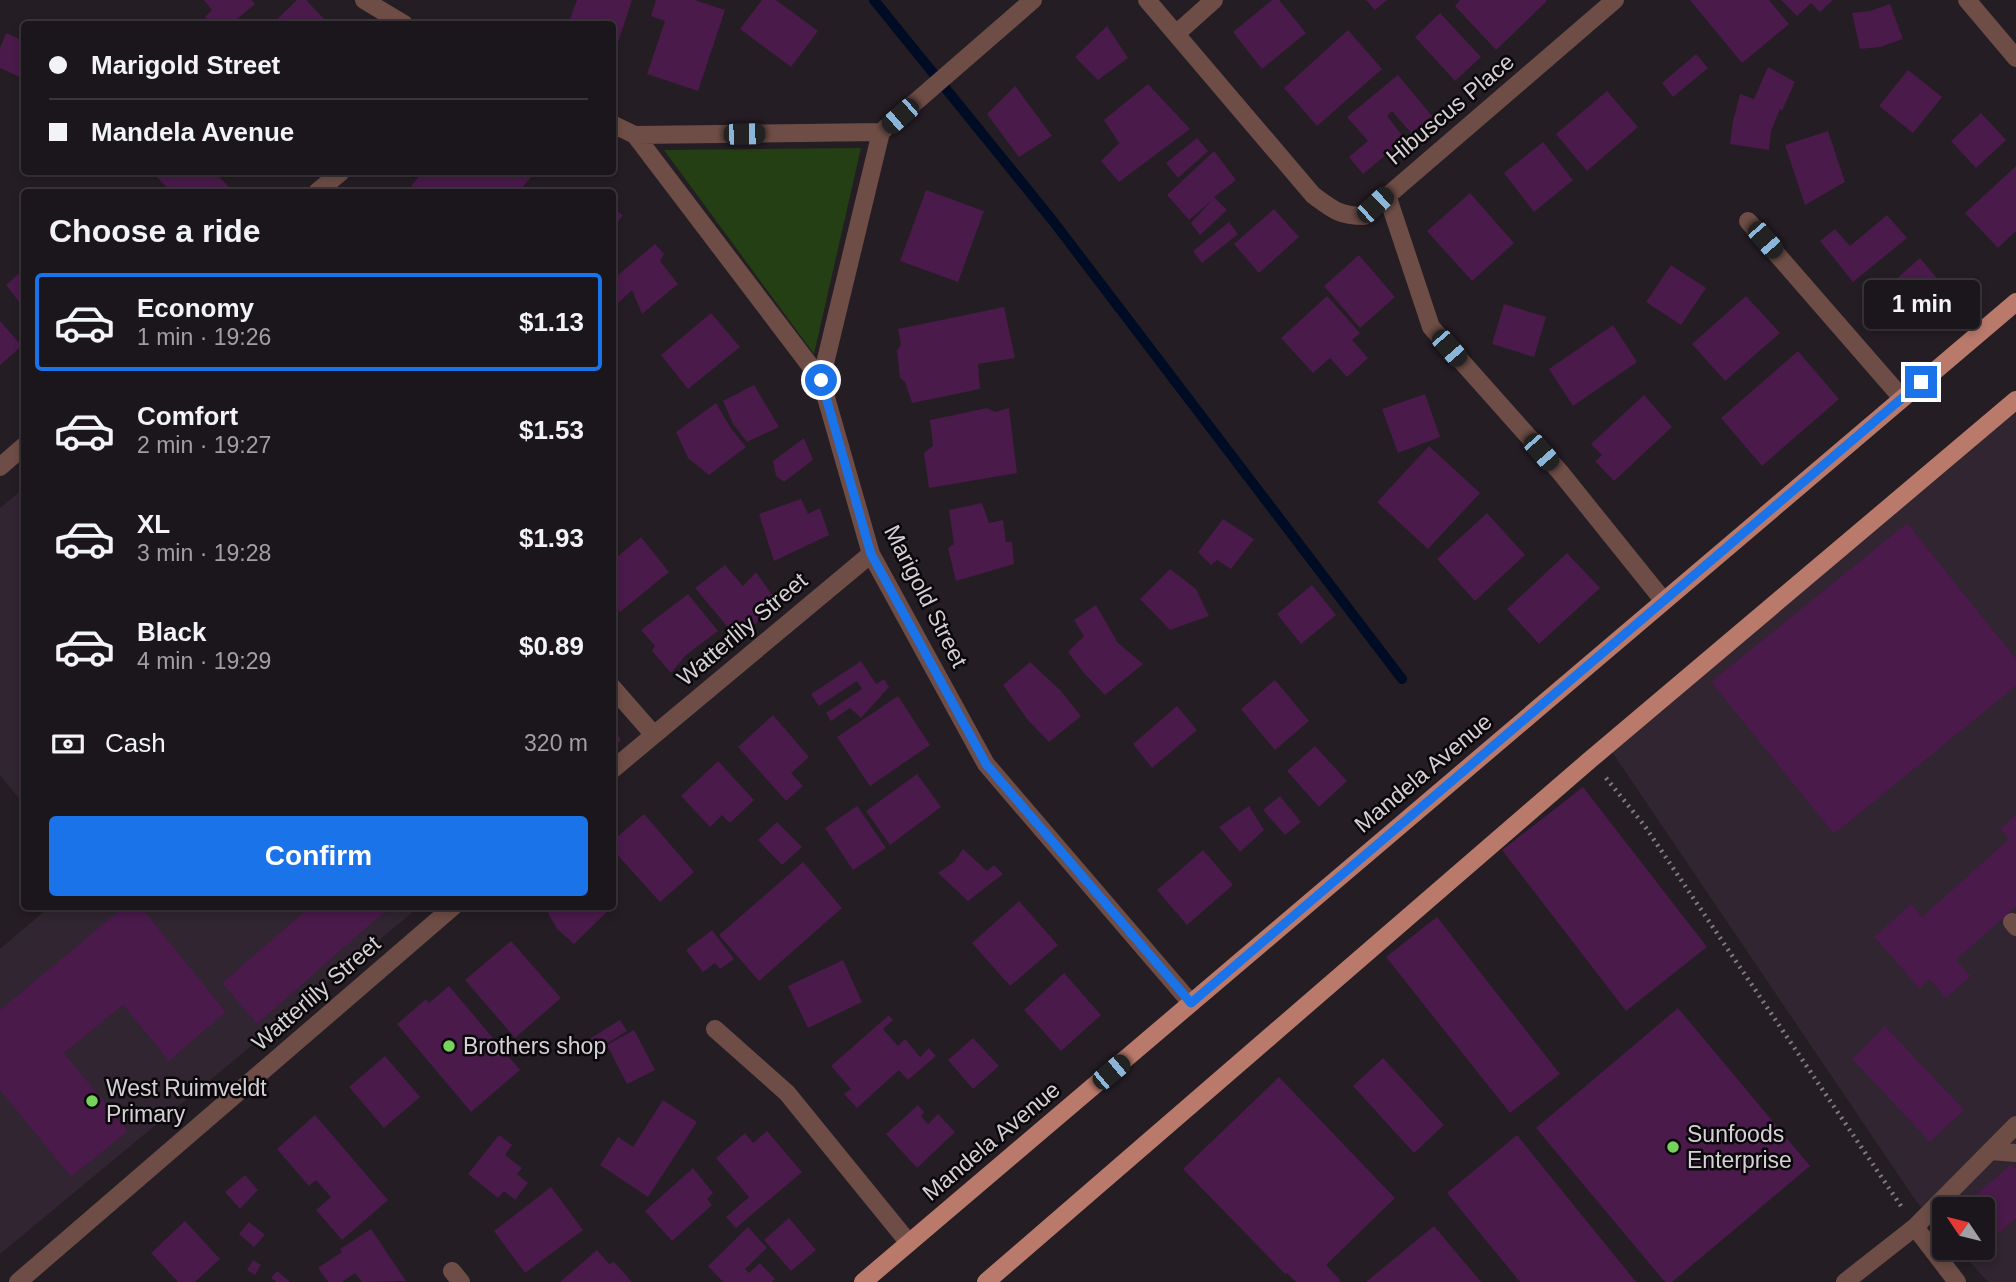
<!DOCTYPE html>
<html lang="en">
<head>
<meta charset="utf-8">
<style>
  body { margin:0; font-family:Helvetica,sans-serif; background:#241f24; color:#f1f3f6; height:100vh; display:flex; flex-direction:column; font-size:26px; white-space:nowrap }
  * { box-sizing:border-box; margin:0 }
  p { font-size:23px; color:#a09fa3 }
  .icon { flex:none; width:38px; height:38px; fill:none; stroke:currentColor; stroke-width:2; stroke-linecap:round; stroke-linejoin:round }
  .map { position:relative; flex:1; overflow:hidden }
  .panel { position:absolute; left:21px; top:189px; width:595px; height:721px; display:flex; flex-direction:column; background:#1b161b; border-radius:7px; box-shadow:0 4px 10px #0003,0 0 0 2px #39353a }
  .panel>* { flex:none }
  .hud { position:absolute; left:21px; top:21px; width:595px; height:154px; border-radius:7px; box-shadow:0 4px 10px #0003,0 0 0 2px #39353a; display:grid; align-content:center; height:154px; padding:0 28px; background:#1b161b }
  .needle { width:46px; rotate:305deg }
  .tools { position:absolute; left:1932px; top:1197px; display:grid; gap:14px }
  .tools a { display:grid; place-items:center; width:63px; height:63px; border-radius:7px; background:#1b161b; box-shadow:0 4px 10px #0003,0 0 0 2px #39353a; font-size:35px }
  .end { position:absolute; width:32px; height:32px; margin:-16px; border:9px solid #1a73e8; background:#fff; box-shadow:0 0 0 4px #fff }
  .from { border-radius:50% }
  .bubble { position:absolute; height:49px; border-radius:7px; background:#1b161b; box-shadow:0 4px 10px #0003,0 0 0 2px #39353a; font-size:23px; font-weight:800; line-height:49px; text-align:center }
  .car { position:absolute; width:21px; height:42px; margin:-21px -10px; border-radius:9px; box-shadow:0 0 5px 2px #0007; background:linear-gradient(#222 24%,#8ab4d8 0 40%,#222 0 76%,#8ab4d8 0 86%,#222 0) }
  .hud b { display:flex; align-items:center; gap:24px; height:66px; font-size:26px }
  .hud b+b { border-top:2px solid #39353a }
  .hud i { width:18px; height:18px; background:#f1f3f6 }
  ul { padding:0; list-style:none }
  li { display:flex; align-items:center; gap:21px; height:98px; margin:0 14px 10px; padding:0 14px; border:4px solid transparent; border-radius:7px }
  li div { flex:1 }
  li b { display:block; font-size:26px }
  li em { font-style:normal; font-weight:800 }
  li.selected { border-color:#1a73e8 }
  li>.icon { width:63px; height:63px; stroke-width:1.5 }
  h2 { padding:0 28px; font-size:32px; line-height:84px }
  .pay { display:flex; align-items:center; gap:18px; height:77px; padding:0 28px; font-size:26px }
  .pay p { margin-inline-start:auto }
  .primary-button { display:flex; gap:14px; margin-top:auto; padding:14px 28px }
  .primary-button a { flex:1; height:80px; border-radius:7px; background:#1a73e8; color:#fff; font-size:28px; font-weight:800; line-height:80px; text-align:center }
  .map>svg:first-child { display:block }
  .built { fill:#302530 }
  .green { fill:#233f13 }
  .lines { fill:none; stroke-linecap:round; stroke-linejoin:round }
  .stream { stroke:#000b24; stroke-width:10 }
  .building { fill:#491a4a }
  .path { stroke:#817b81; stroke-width:4.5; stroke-dasharray:2 5; stroke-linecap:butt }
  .lane { stroke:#6d4d46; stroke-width:18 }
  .street { stroke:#6d4d46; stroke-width:18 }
  .primary { stroke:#ba7a6b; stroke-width:18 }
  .route { stroke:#1a73e8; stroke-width:9 }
  .poi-dot { fill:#76d25a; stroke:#0b080b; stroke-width:2.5 }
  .labels { text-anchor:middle; stroke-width:5; stroke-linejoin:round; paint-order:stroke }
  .street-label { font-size:23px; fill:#d4d0d4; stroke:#0b080b }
  .poi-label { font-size:23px; fill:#d4d0d4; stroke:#0b080b; text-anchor:start }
</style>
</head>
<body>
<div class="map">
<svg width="2016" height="1282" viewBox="0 0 2016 1282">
  <rect width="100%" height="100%" fill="#241d24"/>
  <path class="built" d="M 2016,410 L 2016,1282 L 1988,1282 L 1957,1248 L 1983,1248 L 1983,1209 L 1944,1209 L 1944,1233 L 1916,1201 L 1610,749 Z
    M 24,488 L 24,805 L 0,775 L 0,508 Z
    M 49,907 L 419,907 L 0,1254 L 0,949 Z"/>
  <path class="green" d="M 861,148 L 814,354 L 664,150 Z"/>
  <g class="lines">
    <path class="stream" d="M 874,0 L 1053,221 L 1402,679"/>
  </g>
  <path class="building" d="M 204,0 L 252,0 L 255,4 L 231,24 L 212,24 L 205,17 L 212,10 Z
    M 297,0 L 306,0 L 329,24 L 272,24 Z
    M 577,0 L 632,0 L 613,57 L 612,24 L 568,24 Z
    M 656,0 L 695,0 L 725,10 L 698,91 L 647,74 L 665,21 L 651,16 Z
    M 762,0 L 776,0 L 818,31 L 791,67 L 740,29 Z
    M 1272,0 L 1279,0 L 1306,33 L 1262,69 L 1233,32 Z
    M 1366,0 L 1387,0 L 1375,10 Z
    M 1460,0 L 1545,0 L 1547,1 L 1496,50 L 1455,6 Z
    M 1690,0 L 1769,0 L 1789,24 L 1742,63 Z
    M 1781,0 L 1833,0 L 1820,12 L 1811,3 L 1797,16 Z
    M 1890,4 L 1903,39 L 1880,47 L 1860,49 L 1852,13 L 1870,11 Z
    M 1440,13 L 1481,57 L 1455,81 L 1415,37 Z
    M 1107,26 L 1128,58 L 1098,80 L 1075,57 Z
    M 1348,30 L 1382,69 L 1317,126 L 1284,88 Z
    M 6,33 L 24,41 L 24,79 L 0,68 L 0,48 Z
    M 1696,54 L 1708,68 L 1673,97 L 1662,83 Z
    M 1768,67 L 1795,82 L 1782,111 L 1780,109 L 1771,131 L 1769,150 L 1730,144 L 1733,121 L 1740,94 L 1754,99 Z
    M 1908,70 L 1942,97 L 1913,133 L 1879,106 Z
    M 1398,75 L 1432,116 L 1411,133 L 1392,111 L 1387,116 L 1405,139 L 1363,174 L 1349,157 L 1368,141 L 1347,117 Z
    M 1148,84 L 1190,129 L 1119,182 L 1101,161 L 1119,143 L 1104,120 Z
    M 1015,86 L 1052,136 L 1019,157 L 987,114 Z
    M 1607,91 L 1638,127 L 1587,171 L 1556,134 Z
    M 1981,113 L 2006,140 L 1976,168 L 1951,141 Z
    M 1828,131 L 1845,182 L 1805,205 L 1785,145 Z
    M 1197,138 L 1208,151 L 1178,178 L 1166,163 Z
    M 1543,142 L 1573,180 L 1534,212 L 1504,173 Z
    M 1214,151 L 1236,180 L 1214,197 L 1227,210 L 1200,235 L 1191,223 L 1212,200 L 1189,220 L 1167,195 Z
    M 2016,166 L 2016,231 L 1998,248 L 1965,213 Z
    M 156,172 L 214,172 L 234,192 L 171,192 L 154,174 Z
    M 423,172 L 530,172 L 534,174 L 518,192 L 419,192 L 411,186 Z
    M 926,190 L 984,211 L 958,282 L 900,261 Z
    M 1470,193 L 1514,243 L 1472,281 L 1427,231 Z
    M 612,208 L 623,215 L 612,230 Z
    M 1274,209 L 1299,237 L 1259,273 L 1234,244 Z
    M 1887,215 L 1907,238 L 1853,282 L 1820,241 L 1835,229 L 1850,246 Z
    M 1229,222 L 1238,234 L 1202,263 L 1193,251 Z
    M 655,244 L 664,254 L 660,261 L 678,284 L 642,314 L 632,290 L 614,307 L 612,280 Z
    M 1359,255 L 1395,297 L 1360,328 L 1324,286 Z
    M 1920,258 L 1945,288 L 1903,324 L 1878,295 Z
    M 1671,265 L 1706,288 L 1681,325 L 1646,302 Z
    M 24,269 L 24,308 L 6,285 Z
    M 1327,296 L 1360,333 L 1352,340 L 1368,358 L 1347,377 L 1330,358 L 1313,373 L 1281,338 Z
    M 1746,296 L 1780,333 L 1725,381 L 1692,344 Z
    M 1504,304 L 1546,317 L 1534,357 L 1492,344 Z
    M 1004,307 L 1015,358 L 978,364 L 980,389 L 912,403 L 905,382 L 900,378 L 897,350 L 901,345 L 898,329 Z
    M 711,313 L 740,347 L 688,389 L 661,355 Z
    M 0,321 L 22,346 L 0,365 Z
    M 1613,325 L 1637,362 L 1573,406 L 1549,369 Z
    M 1798,351 L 1839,399 L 1762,466 L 1721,418 Z
    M 754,385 L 779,427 L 747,442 L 733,424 L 723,401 Z
    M 1425,394 L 1440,437 L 1398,453 L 1382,409 Z
    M 1644,395 L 1672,427 L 1614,481 L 1595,461 L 1602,455 L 1591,444 Z
    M 716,403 L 730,427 L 746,447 L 709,475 L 688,458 L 676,432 Z
    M 987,408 L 995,412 L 1009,408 L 1017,473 L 929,488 L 924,453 L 933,446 L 930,420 Z
    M 804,438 L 813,460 L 784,482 L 776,476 L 773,461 Z
    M 1429,446 L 1480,493 L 1428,549 L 1377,502 Z
    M 801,499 L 808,514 L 820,508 L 829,535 L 774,561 L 759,514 Z
    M 982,503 L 989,523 L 1003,520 L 1006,542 L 1012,542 L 1014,564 L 956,581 L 948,548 L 954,544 L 949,510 Z
    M 1487,513 L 1525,555 L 1475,601 L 1437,559 Z
    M 1223,519 L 1254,539 L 1231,569 L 1217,560 L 1211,565 L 1198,552 Z
    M 1907,523 L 2016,659 L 2016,686 L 1834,834 L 1711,682 Z
    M 641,537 L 669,572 L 620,612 L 612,603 L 612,561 Z
    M 1567,553 L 1600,588 L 1539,644 L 1507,609 Z
    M 725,565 L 743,586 L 756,572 L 779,605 L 737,638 L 695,588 Z
    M 1170,569 L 1196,589 L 1209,616 L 1170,630 L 1140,599 Z
    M 1312,585 L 1336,615 L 1301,644 L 1277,614 Z
    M 688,594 L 718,631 L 686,655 L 671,673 L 652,651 L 655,646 L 641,630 Z
    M 1096,605 L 1118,643 L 1143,664 L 1105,695 L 1083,672 L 1068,652 L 1084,636 L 1074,620 Z
    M 861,661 L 876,684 L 884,679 L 889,687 L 861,718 L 850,708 L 831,721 L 826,713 L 862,689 L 857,681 L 819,706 L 811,694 Z
    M 1030,662 L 1061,691 L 1081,716 L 1049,742 L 1027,719 L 1003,685 Z
    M 1275,680 L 1309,721 L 1275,750 L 1241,709 Z
    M 898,696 L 930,745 L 870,786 L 837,737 Z
    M 1177,706 L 1197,730 L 1152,768 L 1133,744 Z
    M 773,715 L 809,757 L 791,773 L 803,786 L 786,801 L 738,747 Z
    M 612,719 L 621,741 L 612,744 Z
    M 1315,746 L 1347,781 L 1319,807 L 1287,771 Z
    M 718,761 L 754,800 L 730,823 L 722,815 L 710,827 L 681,796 Z
    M 917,774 L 941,807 L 890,845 L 866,811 Z
    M 1583,787 L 1707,947 L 1626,1011 L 1502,850 Z
    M 1280,796 L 1301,822 L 1285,835 L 1263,810 Z
    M 857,806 L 886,848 L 853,870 L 825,828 Z
    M 1249,806 L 1264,830 L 1240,852 L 1219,827 Z
    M 644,814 L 694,872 L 660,902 L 612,849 L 612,841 Z
    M 2016,814 L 2016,907 L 1956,960 L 1971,976 L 1946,998 L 1929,979 L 1919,988 L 1874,937 L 1911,904 L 1922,917 L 2009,839 L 2000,829 Z
    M 777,822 L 802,847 L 782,865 L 758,840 Z
    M 963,849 L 987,871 L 994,865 L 1003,874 L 968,901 L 938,873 L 954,862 Z
    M 1203,850 L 1233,885 L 1187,925 L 1157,890 Z
    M 803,862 L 842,908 L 759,981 L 719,935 Z
    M 1019,901 L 1058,945 L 1010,986 L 972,943 Z
    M 125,906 L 140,906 L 226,1012 L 169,1061 L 123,1005 L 64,1053 L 128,1131 L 71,1177 L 0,1090 L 0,1010 Z
    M 311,906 L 391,906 L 257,1024 L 222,983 Z
    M 554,906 L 602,906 L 608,911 L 574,944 L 557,929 L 548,913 Z
    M 1437,917 L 1560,1074 L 1510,1113 L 1386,957 Z
    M 712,930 L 734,959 L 720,969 L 715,963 L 703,972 L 686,950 Z
    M 511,941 L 561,998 L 515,1038 L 465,980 Z
    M 843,960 L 862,1002 L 808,1028 L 788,986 Z
    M 1064,973 L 1101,1015 L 1061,1051 L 1024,1010 Z
    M 449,986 L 520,1070 L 471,1112 L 397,1024 L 426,999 L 429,1003 Z
    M 1678,1008 L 1810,1166 L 1672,1282 L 1665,1282 L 1536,1128 Z
    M 889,1015 L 893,1020 L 883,1029 L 898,1046 L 905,1039 L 920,1057 L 929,1048 L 936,1056 L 908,1080 L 899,1070 L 857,1108 L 844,1094 L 851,1089 L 831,1066 Z
    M 620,1020 L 627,1031 L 592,1053 L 586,1041 Z
    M 1885,1026 L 1964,1110 L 1930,1142 L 1852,1059 Z
    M 634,1030 L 655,1070 L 627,1084 L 607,1045 Z
    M 973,1038 L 999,1066 L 973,1089 L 948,1060 Z
    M 385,1056 L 420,1097 L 384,1128 L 349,1087 Z
    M 1383,1058 L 1444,1125 L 1414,1153 L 1353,1086 Z
    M 1279,1077 L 1395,1198 L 1326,1265 L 1341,1281 L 1339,1282 L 1296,1282 L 1287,1273 L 1285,1274 L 1183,1169 Z
    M 663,1100 L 697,1122 L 648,1197 L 600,1165 L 618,1137 L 633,1147 Z
    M 918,1105 L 924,1112 L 921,1116 L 928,1124 L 938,1114 L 955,1132 L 917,1168 L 886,1134 Z
    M 315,1115 L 388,1200 L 342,1240 L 316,1210 L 331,1197 L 316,1180 L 309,1186 L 277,1149 Z
    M 767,1131 L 802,1172 L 736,1228 L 726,1217 L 749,1197 L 716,1158 L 745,1133 L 753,1143 Z
    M 499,1135 L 512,1145 L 505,1155 L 522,1168 L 517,1174 L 528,1183 L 515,1200 L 504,1191 L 498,1198 L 468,1174 Z
    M 1517,1135 L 1636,1282 L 1520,1282 L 1447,1193 Z
    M 2011,1164 L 2016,1170 L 2016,1218 L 1983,1248 L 1983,1209 L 1960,1209 Z
    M 693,1168 L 713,1193 L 707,1199 L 712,1205 L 672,1241 L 645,1211 Z
    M 245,1175 L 258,1190 L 240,1209 L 225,1192 Z
    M 551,1187 L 583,1230 L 525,1273 L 494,1231 Z
    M 789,1218 L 816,1250 L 791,1271 L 764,1240 Z
    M 185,1221 L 220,1259 L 195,1282 L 178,1282 L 151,1253 Z
    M 249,1222 L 265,1235 L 254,1247 L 239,1234 Z
    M 1434,1226 L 1481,1282 L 1366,1282 Z
    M 748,1227 L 767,1248 L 745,1269 L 749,1273 L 760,1263 L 775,1279 L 772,1282 L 723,1282 L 708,1266 Z
    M 371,1229 L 406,1281 L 362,1282 L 355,1273 L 342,1282 L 328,1282 L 318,1268 L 342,1252 L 340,1249 Z
    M 1963,1248 L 1983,1248 L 1972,1257 Z
    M 597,1250 L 609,1264 L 614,1262 L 632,1282 L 560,1282 Z
    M 253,1260 L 261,1265 L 255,1275 L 247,1270 Z
    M 277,1271 L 290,1282 L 277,1282 L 271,1278 Z"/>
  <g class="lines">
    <path class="path" d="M 1606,778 L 1644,825 L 1901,1206"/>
    <path class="lane" d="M 2012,922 L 2016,927
      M 1990,1151 L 2016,1153
      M 1915,1227 L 1957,1282
      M 1845,1282 L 1915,1227 L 2016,1125"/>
    <path class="street" d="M 364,0 L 404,24
      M 1147,0 L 1313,195 C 1332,209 1339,216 1364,216 L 1615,0
      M 1967,0 L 2016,58
      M 1176,34 L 1214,0
      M 612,124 L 635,135 L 821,380 L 871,554 L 986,764 L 1191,1003
      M 635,135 L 881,132 L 1033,0
      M 317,192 L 341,172
      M 1387,195 L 1431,327 L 1560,472 L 1663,600
      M 1748,221 L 1902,398
      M 821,380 L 881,132
      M 0,467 L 24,446
      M 612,687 L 654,735
      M 612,770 L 871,554
      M 715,1029 L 787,1093 L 909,1243
      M 452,1271 L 461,1282
      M 18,1282 L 454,906"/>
    <path class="primary" d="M 863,1282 L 2016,302
      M 986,1282 L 1591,759 L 2016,400"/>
  </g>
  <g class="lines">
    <path class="route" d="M 821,380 L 871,554 L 986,764 L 1191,1003 L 1921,382"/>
  </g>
  <g class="poi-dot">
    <circle cx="449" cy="1046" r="7"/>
    <circle cx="92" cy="1101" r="7"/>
    <circle cx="1673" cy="1147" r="7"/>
  </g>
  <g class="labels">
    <g class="street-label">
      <text transform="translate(1450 109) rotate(-40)" y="8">Hibuscus Place</text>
      <text transform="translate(926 596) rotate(63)" y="8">Marigold Street</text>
      <text transform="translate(742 629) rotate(-40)" y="8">Watterlily Street</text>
      <text transform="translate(1423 773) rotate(-40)" y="8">Mandela Avenue</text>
      <text transform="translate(316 993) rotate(-41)" y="8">Watterlily Street</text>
      <text transform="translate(991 1141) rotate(-40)" y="8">Mandela Avenue</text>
    </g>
    <g class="poi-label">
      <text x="463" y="1054">Brothers shop</text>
      <text x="106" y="1096">West Ruimveldt<tspan x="106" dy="26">Primary</tspan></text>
      <text x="1687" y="1142">Sunfoods<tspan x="1687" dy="26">Enterprise</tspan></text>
    </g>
  </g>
</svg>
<div class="tools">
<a><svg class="needle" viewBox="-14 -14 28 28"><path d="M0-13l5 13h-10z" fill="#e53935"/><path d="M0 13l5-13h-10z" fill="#a09fa3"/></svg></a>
</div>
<i class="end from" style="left:821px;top:380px"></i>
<i class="end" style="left:1921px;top:382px"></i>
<div class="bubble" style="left:1864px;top:280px;width:116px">1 min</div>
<i class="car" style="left:900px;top:116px;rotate:229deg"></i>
<i class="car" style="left:744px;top:134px;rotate:89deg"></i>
<i class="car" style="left:1375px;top:205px;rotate:47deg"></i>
<i class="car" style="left:1765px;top:240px;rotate:139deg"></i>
<i class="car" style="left:1449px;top:348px;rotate:139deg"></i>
<i class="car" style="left:1541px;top:452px;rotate:139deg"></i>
<i class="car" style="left:1111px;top:1072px;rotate:50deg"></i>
<div class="hud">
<b><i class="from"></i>Marigold Street</b>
<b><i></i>Mandela Avenue</b>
</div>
<section class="panel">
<h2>Choose a ride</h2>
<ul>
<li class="selected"><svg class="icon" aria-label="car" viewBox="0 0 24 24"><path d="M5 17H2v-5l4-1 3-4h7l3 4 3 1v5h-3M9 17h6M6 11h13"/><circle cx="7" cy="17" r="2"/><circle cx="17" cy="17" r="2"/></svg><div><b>Economy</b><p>1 min · 19:26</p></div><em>$1.13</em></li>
<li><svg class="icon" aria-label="car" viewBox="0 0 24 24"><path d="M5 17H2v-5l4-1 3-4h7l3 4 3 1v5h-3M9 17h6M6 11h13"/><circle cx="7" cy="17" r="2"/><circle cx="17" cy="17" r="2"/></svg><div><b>Comfort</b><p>2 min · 19:27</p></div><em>$1.53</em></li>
<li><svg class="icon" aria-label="car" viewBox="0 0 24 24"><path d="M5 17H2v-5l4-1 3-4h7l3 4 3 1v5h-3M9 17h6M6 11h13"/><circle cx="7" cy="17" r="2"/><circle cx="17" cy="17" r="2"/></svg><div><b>XL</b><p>3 min · 19:28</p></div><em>$1.93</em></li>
<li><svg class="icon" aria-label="car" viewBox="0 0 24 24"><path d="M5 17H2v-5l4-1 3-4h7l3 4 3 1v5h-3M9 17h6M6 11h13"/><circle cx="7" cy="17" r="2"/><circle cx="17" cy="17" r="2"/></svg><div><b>Black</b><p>4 min · 19:29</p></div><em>$0.89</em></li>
</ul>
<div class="pay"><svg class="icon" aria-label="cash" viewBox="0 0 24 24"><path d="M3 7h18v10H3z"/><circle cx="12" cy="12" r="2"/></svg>Cash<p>320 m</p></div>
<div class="primary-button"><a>Confirm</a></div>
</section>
</div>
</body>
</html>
